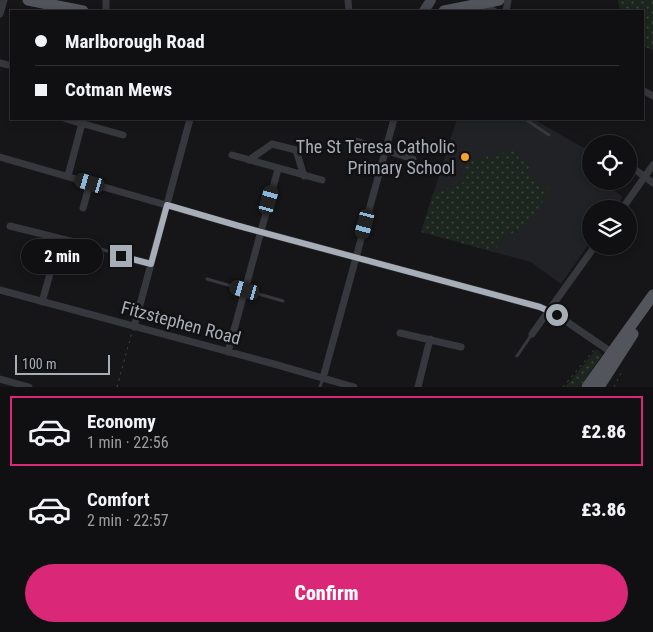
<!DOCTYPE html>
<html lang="en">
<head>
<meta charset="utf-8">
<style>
  body { margin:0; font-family:"Roboto Condensed",sans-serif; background:#19191b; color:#f1f3f6; height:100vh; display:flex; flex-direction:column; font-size:19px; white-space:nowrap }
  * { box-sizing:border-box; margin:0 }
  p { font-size:16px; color:#9c9d9f }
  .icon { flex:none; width:28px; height:28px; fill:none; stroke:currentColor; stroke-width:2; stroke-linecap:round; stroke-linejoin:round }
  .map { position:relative; height:387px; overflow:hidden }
  .sheet { display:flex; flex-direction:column; background:#101012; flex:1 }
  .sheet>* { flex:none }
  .hud { position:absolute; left:10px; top:10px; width:634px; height:110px; border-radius:0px; box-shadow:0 2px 8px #0003,0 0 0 1px #303032; display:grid; align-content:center; height:110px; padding:0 25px; background:#101012 }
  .buttons { position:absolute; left:582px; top:135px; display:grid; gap:10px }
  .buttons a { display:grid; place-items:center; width:55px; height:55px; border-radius:50%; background:#101012; box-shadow:0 2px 8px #0003,0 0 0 1px #303032; font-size:25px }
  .scale { position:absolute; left:15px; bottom:12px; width:95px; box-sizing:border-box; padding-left:5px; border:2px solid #a7aeb8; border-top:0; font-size:14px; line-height:18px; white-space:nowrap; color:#a7aeb8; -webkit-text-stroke:4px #111113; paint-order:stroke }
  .end { position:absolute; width:22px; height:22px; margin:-11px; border:6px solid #a7aeb8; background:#111; box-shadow:0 0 0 2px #111 }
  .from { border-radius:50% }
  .bubble { position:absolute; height:35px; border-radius:18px; background:#101012; box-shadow:0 2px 8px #0003,0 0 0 1px #303032; font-size:16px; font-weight:800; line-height:35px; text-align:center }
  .car { position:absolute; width:15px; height:30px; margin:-15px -8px; border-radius:6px; box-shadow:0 0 4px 1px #0007; background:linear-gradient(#222 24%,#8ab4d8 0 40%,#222 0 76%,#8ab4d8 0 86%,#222 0) }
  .hud b { display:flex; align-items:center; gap:18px; height:48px; font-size:19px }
  .hud b+b { border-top:1px solid #303032 }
  .hud i { width:12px; height:12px; background:#f1f3f6 }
  ul { padding:9px 0 0; list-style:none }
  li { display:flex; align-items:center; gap:15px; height:70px; margin:0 10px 8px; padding:0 15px; border:2px solid transparent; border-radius:0px }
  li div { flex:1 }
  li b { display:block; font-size:19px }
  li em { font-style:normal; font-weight:800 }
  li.selected { border-color:#db2777 }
  li>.icon { width:45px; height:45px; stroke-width:1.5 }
  .action { display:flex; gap:10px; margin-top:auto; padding:10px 25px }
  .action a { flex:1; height:58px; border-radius:30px; background:#db2777; color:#fff; font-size:20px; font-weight:800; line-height:58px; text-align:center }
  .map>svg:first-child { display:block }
  .built { fill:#212225 }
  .green { fill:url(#green-dots) }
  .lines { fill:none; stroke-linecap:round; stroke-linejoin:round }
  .path { stroke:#3c3f44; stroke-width:1; stroke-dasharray:2.5 4; stroke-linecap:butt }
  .lane { stroke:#36383d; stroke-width:3 }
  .street { stroke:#36383d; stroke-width:7 }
  .secondary { stroke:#44474d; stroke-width:10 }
  .primary { stroke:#52555c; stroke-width:11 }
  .route { stroke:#a7aeb8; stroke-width:6 }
  .poi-dot { fill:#f7a32e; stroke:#111113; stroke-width:2 }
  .labels { text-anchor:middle; stroke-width:5; stroke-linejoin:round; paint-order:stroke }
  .poi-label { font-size:18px; fill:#a7aeb8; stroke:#111113; text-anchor:end }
  .street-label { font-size:18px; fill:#a7aeb8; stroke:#111113 }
</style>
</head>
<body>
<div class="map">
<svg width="653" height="387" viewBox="0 0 653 387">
  <defs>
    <pattern id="green-dots" width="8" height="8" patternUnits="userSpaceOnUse" patternTransform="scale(1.25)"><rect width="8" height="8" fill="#1d261e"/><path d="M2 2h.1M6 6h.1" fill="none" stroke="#3b433d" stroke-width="1.8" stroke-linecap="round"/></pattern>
  </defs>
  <rect width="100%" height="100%" fill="#161618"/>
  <path class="built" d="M 457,119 L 533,119 L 591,152 L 591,181 L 601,181 L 623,197 L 614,209 L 591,209 L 591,241 L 561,284 L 531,262 L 494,252 L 506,234 L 514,230 L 518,233 L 526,173 L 530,165 L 521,160 L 514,151 L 489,159 L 488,156 L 464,182 L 433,194 Z"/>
  <path class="green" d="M 618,0 L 653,0 L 653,50 L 643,46 L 642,11 L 620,11 Z
    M 514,151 L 521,160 L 530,165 L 526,173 L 551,191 L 519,233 L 515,230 L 510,236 L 506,234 L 494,252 L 421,232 L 433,194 L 464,182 L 462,177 L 468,161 L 488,156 L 489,159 L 494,157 L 494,155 Z
    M 596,350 L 598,350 L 602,355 L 580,387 L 565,387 Z"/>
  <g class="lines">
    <path class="path" d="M 117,387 L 132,332
      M 563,387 L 595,349
      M 614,387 L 622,371 L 621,370"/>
    <path class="lane" d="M 525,119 L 549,135
      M 86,245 L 111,252
      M 207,279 L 283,301
      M 517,356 L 532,334
      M 320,387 L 323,378"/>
    <path class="street" d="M 348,0 L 349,11
      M 481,4 L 494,11
      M 106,11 L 106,0
      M 506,11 L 508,0
      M 0,14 L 4,0
      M 0,63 L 8,65
      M 642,90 L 653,96
      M 66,119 L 123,135
      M 356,141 L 413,159
      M 232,155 L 322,180
      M 0,157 L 239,226 L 540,307 L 557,315 L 611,352
      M 249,160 L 272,144 L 296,150 L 304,176
      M 629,165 L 653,183
      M 68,176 L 82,123
      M 83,208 L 90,183
      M 622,209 L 653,165
      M 10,226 L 86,245
      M 121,256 L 151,264
      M 0,290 L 274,364 L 354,387
      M 42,302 L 60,239
      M 134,327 L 190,119
      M 400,333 L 461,347
      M 532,334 L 595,246
      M 228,352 L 278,169
      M 323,378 L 394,119
      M 0,379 L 29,387
      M 418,387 L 430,339"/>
    <path class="secondary" d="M 424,11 L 431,0"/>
    <path class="primary" d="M 28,0 L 83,11
      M 444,11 L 499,0
      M 587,387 L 653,295
      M 599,387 L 633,334"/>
  </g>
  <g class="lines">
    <path class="route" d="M 121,256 L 151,264 L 167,205 L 239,226 L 540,307 L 557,315"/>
  </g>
  <circle class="poi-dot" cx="465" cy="157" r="5"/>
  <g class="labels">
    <g class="poi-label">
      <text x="455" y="153">The St Teresa Catholic<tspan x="455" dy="21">Primary School</tspan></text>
    </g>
    <g class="street-label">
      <text transform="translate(181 323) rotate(15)" y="6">Fitzstephen Road</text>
    </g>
  </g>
</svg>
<div class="buttons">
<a><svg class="icon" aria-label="locate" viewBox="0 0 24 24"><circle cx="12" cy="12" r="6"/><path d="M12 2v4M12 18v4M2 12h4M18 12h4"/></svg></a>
<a><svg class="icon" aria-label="layers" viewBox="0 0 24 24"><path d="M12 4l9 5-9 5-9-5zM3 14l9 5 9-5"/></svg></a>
</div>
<div class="scale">100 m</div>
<i class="end from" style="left:557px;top:315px"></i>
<i class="end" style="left:121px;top:256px"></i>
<div class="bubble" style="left:21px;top:239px;width:82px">2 min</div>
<i class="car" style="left:90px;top:183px;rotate:286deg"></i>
<i class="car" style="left:269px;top:200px;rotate:16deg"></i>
<i class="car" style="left:365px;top:224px;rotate:195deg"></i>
<i class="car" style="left:245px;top:290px;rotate:286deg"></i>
<div class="hud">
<b><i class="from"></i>Marlborough Road</b>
<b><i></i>Cotman Mews</b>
</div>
</div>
<section class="sheet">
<ul>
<li class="selected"><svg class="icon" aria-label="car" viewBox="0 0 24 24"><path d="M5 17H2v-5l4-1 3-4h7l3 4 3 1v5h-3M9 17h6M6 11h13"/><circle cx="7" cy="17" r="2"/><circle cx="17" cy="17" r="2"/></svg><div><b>Economy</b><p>1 min · 22:56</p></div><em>£2.86</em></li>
<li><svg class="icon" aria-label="car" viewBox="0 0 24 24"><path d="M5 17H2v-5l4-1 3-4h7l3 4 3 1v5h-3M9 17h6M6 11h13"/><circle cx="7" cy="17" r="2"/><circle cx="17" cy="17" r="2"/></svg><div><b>Comfort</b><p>2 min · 22:57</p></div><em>£3.86</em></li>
</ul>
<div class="action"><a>Confirm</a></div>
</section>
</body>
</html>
